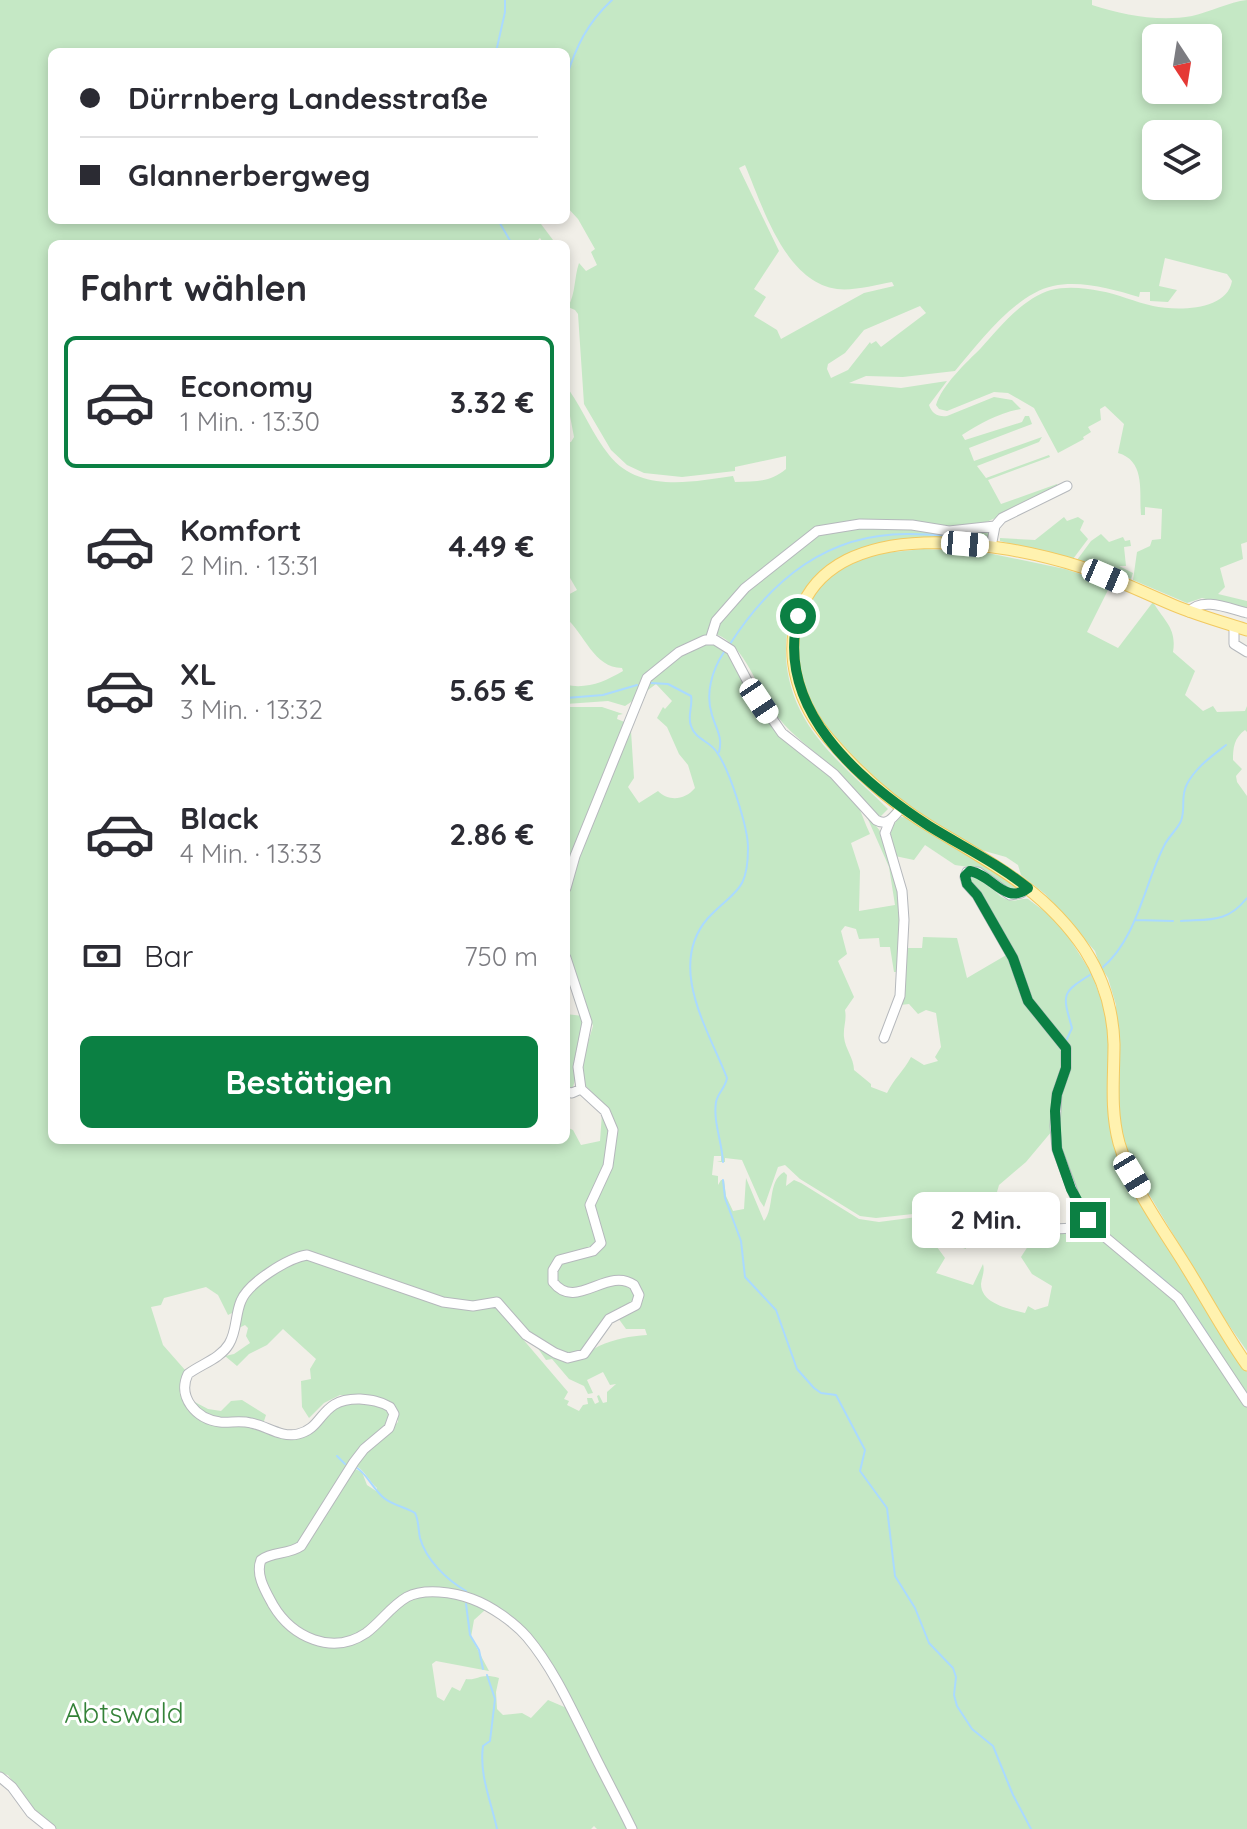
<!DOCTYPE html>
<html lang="de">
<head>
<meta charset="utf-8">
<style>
  body { margin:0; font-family:Quicksand,sans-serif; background:#f7f7f7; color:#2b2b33; height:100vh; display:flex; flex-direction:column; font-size:30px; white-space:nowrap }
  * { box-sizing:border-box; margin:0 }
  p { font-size:26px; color:#7c7c81 }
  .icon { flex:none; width:44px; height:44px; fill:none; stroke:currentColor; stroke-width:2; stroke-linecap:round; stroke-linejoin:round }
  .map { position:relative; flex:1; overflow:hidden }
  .drawer { position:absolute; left:48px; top:240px; width:522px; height:904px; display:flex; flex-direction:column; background:#fff; border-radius:12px; box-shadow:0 4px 12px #0003 }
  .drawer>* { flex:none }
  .top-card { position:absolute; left:48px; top:48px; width:522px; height:176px; border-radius:12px; box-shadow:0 4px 12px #0003; display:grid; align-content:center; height:176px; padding:0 32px; background:#fff }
  .needle { width:52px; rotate:168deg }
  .tools { position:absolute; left:1142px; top:24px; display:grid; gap:16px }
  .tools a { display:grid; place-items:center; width:80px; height:80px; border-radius:12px; background:#fff; box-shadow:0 4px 12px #0003; font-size:40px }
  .end { position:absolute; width:36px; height:36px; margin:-18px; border:10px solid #0b8043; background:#fff; box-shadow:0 0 0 4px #fff }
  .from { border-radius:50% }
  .bubble { position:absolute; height:56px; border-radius:12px; background:#fff; box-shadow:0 4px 12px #0003; font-size:26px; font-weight:700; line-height:56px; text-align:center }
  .car { position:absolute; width:24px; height:48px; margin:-24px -12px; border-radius:10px; box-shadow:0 0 6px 2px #0007; background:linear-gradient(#fff 24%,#345 0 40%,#fff 0 76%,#345 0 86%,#fff 0) }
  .top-card b { display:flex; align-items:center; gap:28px; height:76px; font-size:30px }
  .top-card b+b { border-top:2px solid #e1e1e2 }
  .top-card i { width:20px; height:20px; background:#2b2b33 }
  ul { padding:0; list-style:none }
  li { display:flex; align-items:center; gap:24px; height:132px; margin:0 16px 12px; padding:0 16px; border:4px solid transparent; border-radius:12px }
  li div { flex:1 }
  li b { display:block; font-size:30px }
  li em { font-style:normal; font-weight:700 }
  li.selected { border-color:#0b8043 }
  li>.icon { width:72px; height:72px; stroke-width:1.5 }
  h2 { padding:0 32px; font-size:36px; line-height:96px }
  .pay { display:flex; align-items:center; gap:20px; height:88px; padding:0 32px; font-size:30px }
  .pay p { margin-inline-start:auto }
  .button { display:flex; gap:16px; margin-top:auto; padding:16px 32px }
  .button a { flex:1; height:92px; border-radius:12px; background:#0b8043; color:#fff; font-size:32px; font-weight:700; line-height:92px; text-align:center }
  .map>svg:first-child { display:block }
  .green { fill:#c5e8c5; fill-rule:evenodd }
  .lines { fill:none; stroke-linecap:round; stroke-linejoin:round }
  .stream { stroke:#aadaff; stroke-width:2 }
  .minor-casing { stroke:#b5b8bc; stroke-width:11 }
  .major-casing { stroke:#f2c960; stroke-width:13 }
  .minor { stroke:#fff; stroke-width:9 }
  .major { stroke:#fff2af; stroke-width:11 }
  .route { stroke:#0b8043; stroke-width:10 }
  .labels { text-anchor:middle; stroke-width:6; stroke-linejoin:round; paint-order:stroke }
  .park-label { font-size:28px; fill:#348238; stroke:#fff }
</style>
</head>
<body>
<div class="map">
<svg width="1247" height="1829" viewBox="0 0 1247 1829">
  <rect width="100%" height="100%" fill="#f1efe8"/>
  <path class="green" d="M 0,0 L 1092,0 L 1092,5 C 1124,15 1158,22 1192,16 C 1210,12 1229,2 1247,0 L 1247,542 L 1241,544 L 1243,559 L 1220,568 L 1225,587 L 1218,594 L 1247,601 L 1247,610 L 1202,598 L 1187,603 L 1133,580 L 1137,552 L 1150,546 L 1152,540 L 1161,539 L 1162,509 L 1145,507 L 1145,515 L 1141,515 C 1139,492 1146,461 1118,453 L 1124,424 L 1105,406 L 1100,409 L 1101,420 L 1088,427 L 1091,432 L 1083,437 L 1084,439 L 1058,453 L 1034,408 L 1008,393 L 994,392 L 947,411 L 939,409 L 936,405 C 942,385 966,363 981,348 C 1000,327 1023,298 1051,290 C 1066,286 1086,288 1100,291 C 1118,294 1135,302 1153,306 C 1177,311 1227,311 1232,281 L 1227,274 L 1165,258 L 1159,286 L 1177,290 L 1168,302 L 1150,301 L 1150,292 L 1140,292 L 1139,297 C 1112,289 1081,280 1053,286 C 1015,294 979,343 955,371 L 903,377 L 866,376 L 849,383 L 901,388 L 947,381 L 929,405 C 932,414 938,417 947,416 L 994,397 L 1012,400 L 1021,409 C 999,413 981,423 962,435 L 965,440 L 1022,422 L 1025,416 L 1029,416 L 1032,424 L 969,448 L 974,461 L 1042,437 L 1039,442 L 977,466 L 986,478 L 1049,455 L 1050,457 L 988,480 L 1001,504 L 1057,484 L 1057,486 C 1031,500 991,524 963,529 C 946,532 932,525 915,524 C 886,522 846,516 818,529 C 796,539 778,557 759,572 C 738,588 713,611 706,637 C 686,645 670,656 652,668 L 652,676 C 667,665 694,640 715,644 C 729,646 757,703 767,718 C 790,752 835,766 856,801 C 861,811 865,824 870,834 L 851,843 L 860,871 L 859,911 L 895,905 L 889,867 L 867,817 C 908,851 903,925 898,972 L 894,972 L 890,947 L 880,947 L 879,938 L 859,939 L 856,929 L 845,926 L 841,931 L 847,954 L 838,961 L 854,997 L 845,1010 C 847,1020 843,1027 844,1037 C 845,1049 854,1058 854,1070 L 871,1084 L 871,1087 L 887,1093 C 895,1077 903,1072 911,1057 L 924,1065 L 938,1061 L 935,1057 L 941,1047 L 936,1013 L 926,1010 L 918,1014 L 909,1004 L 900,1005 L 904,948 L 922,948 L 923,937 L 957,938 L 967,978 L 1008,954 L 1025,999 L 1039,1019 L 1042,1016 C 1027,995 1027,986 1017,964 C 1005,936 988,905 969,880 L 972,875 C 989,876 994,897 1009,900 C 1015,902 1022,898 1028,899 L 1059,922 L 1092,974 L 1107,1016 L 1110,1037 L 1110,1120 L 1121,1162 L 1159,1230 L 1247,1372 L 1247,1398 L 1205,1330 L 1176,1292 L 1094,1225 L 1078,1199 L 1062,1156 L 1057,1127 L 1058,1104 L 1069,1061 L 1068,1048 L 1064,1050 L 1064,1067 L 1055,1099 L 1052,1131 L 1026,1162 L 999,1185 L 993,1206 L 961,1214 L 962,1220 L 913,1214 L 876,1218 L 860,1216 L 800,1179 L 785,1165 L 778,1167 L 764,1207 L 760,1201 L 742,1160 L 725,1158 L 725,1162 L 717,1162 L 721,1161 L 721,1156 L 714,1156 L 712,1175 L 718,1176 L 718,1185 L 721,1180 L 724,1180 L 726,1196 L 733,1211 L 744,1209 L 746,1178 L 764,1221 C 775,1208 767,1182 784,1172 L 787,1175 L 786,1186 L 794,1180 L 801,1183 L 859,1219 L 879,1222 L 917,1217 L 960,1227 L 964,1232 L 966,1249 L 929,1236 L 945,1258 L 936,1273 L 973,1285 L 983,1264 C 985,1272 982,1276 981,1284 C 981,1304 1010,1309 1025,1313 L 1028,1306 L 1035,1310 L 1048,1306 L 1052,1286 L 1032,1274 L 1021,1257 L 1030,1243 L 1041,1233 L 1076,1229 L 1097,1233 L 1172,1294 L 1191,1318 L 1247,1405 L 1247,1829 L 597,1829 L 594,1826 L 591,1829 L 54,1829 L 38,1816 L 8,1775 L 0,1773 ZM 1156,38 L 1208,38 L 1208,90 L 1156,90 ZM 52,52 L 566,52 L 566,206 L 578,219 L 595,249 L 591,252 L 597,265 L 586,271 L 579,263 C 574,278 576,292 568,307 L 575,310 L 578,314 L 584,404 L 611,450 L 627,465 L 644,473 L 682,477 L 735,471 L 735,467 L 786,456 L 786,469 C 769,483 755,481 735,482 L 733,476 C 692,482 639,493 609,455 C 593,435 583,410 569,390 L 566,395 L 574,437 L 571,442 L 566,443 L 566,571 L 577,590 L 566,596 L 566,618 C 584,633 594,668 622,668 L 623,671 C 604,682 588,689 566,685 L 566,704 L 608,701 L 625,706 L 634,700 L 638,692 L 644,693 L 656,684 L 672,701 L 665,709 L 663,707 L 657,718 L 667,727 L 679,754 L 688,765 L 695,788 C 685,800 669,802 658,791 L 639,803 L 628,787 L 634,778 L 631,731 L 577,859 L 566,908 L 566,938 L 570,959 L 593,1026 L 582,1062 L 582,1082 L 607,1108 L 602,1113 L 600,1141 L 581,1145 L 573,1130 L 566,1127 L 566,1140 L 52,1140 L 52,244 L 534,244 L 540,238 L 544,244 L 556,244 L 538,220 L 52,220 ZM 1156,134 L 1208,134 L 1208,186 L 1156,186 ZM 745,165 C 763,207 785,282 837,289 C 854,291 875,285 892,282 L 894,286 L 864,293 L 781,339 L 777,330 L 754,316 L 766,297 L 754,289 L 779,251 L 739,168 ZM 920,306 L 926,313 L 881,347 L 876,341 L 871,344 L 870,342 L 848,370 L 831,378 L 827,369 L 828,364 L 845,353 L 864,330 ZM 301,1253 L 303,1257 C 284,1264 255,1280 244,1298 C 239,1307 239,1319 237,1329 L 245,1325 L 248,1328 L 246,1336 L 250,1343 L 234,1354 L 225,1356 L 237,1366 L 249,1354 L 267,1345 L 283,1329 L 316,1359 L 310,1369 L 311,1379 L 301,1381 L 302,1407 L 309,1418 L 324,1403 L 340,1395 L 386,1402 L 397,1413 L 398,1422 L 366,1450 L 354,1465 C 365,1470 368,1480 377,1488 L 376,1491 L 367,1485 L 362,1472 L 353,1468 L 303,1548 L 264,1562 L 261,1569 C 270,1615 319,1664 366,1630 C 385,1617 395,1595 419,1591 C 480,1582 527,1627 555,1676 C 561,1687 568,1697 569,1709 L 548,1700 L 531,1718 L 522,1713 L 503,1715 L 497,1709 L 496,1692 L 499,1678 C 480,1672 478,1681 466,1679 L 460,1691 L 452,1687 L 444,1701 L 437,1697 L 432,1664 L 436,1661 L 489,1671 L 471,1637 L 474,1620 L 485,1610 C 466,1596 431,1588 408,1599 C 393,1606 384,1621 372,1632 C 338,1660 293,1642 272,1607 C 264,1594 252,1576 256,1561 C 267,1548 283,1555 296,1546 C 316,1532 340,1478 354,1456 C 365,1440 388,1434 389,1414 L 381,1405 C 318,1388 330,1432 296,1438 C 281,1440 269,1430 255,1426 C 243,1423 231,1425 218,1424 C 202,1422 180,1406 181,1388 C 181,1382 184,1376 185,1370 L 163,1345 L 151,1307 L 161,1305 L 164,1298 L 206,1287 L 218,1295 L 228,1315 L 236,1311 C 241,1287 277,1260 301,1253 ZM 613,1311 L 626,1329 L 645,1329 L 647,1335 C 630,1336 615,1339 599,1346 C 589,1351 583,1361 572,1361 C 559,1362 548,1352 537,1347 L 546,1360 L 552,1359 L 569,1379 L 584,1386 L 588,1394 L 593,1393 L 587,1380 L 603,1372 L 610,1385 L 616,1384 L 607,1392 L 607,1402 L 603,1403 L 599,1395 L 597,1396 L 599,1402 L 595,1404 L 592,1398 L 587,1398 L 588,1404 L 583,1405 L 579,1411 L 567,1405 L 569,1401 L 564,1399 L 568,1392 L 510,1324 L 511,1318 C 529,1331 563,1370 586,1347 C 597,1336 602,1322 613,1311 Z
    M 1064,517 L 1067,521 L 1078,517 L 1084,521 L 1080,530 L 1088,539 L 1073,559 L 1000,541 L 1000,538 L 1035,540 Z
    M 860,527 L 987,531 L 989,535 L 985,542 C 946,542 902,537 864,548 C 791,569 768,644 800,710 C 819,749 858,779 888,809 L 880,817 C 863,800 847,781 829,765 C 809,746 787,732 772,709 C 755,684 744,643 713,633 C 731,605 792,544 823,533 C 834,529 848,528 860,527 Z
    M 1101,534 L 1109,542 L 1123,537 L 1125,541 L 1130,540 L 1131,546 L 1124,547 L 1126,566 L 1119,566 L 1133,573 L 1131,579 L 1077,560 L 1091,541 Z
    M 923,549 L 978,551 L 1065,569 L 1111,584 L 1087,632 L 1118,648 L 1153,602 C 1164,621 1177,628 1173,652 L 1195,671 L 1185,695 L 1203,711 L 1213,706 L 1217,712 L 1245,711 L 1247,706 L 1247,732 L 1245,730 C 1234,738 1233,748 1233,760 L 1242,769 L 1236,776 L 1237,782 L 1247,796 L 1247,1351 L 1221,1314 L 1132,1166 L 1118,1122 L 1116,1005 L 1108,978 L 1100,966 L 1095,951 L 1045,894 L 1021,875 L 1018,865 L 1006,857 L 981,850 L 929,819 L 898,798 L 861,767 L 821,722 L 809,701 L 800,679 L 797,654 L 798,633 L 803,613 L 822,583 L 834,572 L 874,554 Z
    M 566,707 L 602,707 L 623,714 L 618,715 L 617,719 L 627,723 L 566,872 Z
    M 901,817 L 911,818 L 1020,888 L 1018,890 L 1013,892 L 975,868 L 955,865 L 925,845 L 914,860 L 895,856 C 891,840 886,828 901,817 Z
    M 566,1014 L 583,1016 C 585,1027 577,1081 572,1089 L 566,1089 Z
    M 191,1400 L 208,1409 L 221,1411 L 231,1401 L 242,1400 L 266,1415 L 263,1424 C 231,1421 214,1425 191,1400 Z"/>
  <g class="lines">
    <path class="stream" d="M 496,52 L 505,12 L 505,0
      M 566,78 C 576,47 587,23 612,0
      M 498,220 L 512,244
      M 730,644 C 772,579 828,533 909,534 C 934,534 958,537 983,538
      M 651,683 L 668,684 L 691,696 C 693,706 687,716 691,726 C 695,739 709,741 716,751 C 729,768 748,827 748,848 C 748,893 734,890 708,918 C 666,966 709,1031 727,1078 C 725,1089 718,1092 716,1102 C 713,1122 722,1142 723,1162
      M 566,698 L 603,695 L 637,685
      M 719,752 C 723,737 716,729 712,715 C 705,694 712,670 724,652
      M 1135,920 L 1173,921
      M 1181,921 C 1210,919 1227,923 1247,898
      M 1102,968 C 1137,939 1144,885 1164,846 C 1168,837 1177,830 1181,821 C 1186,808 1180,797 1187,784 C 1196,767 1211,757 1226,745
      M 1066,1041 L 1072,1028 C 1062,993 1061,993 1093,973
      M 723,1180 L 725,1198 L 741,1241 L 745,1277 L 776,1310 L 797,1369 L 814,1388 L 821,1393 L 836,1395 L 865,1450 L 860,1471 L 887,1508 L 895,1576 L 915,1608 L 929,1643 L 953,1668 L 956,1677 L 954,1695 L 957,1706 L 972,1729 L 993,1746 L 1013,1795 L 1031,1829
      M 1153,1271 L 1175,1290
      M 1187,1304 L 1208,1335
      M 337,1456 L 345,1464
      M 357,1468 C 366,1473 374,1490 384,1498 C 392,1505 405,1507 415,1513 C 419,1521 418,1529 420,1538 C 426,1560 447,1580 466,1591
      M 466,1604 L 470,1635 L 479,1650 L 483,1669
      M 487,1675 L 495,1699 L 490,1741 L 483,1746 C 479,1775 491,1801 497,1829"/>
    <defs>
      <path id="minor" d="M 991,547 L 995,526 L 1002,518 L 1067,486
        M 1189,612 C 1202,596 1230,609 1247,613
        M 1234,626 L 1234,644 L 1247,652
        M 710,640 L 716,621 L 745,588 L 817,531 L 860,524 L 912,525 L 949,531 L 995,526
        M 566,888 L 575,856 L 647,678 L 679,652 L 705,640 L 715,640 L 731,650 L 751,688 L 782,733 L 834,774 L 876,820 C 888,827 894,816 902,807
        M 1028,888 L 1021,893 L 1010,895 L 978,872 L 967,872 L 965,877 L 967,884 L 977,895 L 1013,958 L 1028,1001 L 1066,1048 L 1066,1068 L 1057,1094 L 1055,1126 L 1057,1149 L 1076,1200 L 1093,1227 L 1178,1298 L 1247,1402
        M 566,958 L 587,1022 L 578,1067 L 581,1089
        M 884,1038 L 900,996 L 904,920 L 902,891 L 885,833 L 890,821
        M 581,1089 L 605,1111 L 613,1130 L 608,1166 L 590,1205 L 601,1243 L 593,1251 L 559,1260 L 553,1270 L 553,1282 C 576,1312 607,1266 634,1285 L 639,1295 L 636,1305 L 609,1319 L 584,1354 L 568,1358 L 555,1353 L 526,1335 L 497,1302 L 473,1306 L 443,1302 L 307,1255 C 288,1258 248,1283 241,1301 C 235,1315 237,1331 229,1344 C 220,1359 201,1364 188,1374 C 177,1397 196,1419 220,1422 C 230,1423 240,1420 251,1423 C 267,1426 281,1438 298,1434 C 325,1428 319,1398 360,1399 C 371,1400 380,1401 390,1407 L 394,1414 L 389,1428 L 364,1449 L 354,1462 L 301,1546 C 288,1555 273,1551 261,1560 C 255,1575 266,1592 273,1605 C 292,1637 332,1656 366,1633 C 380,1623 391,1606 407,1597 C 424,1588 454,1592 472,1599 C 491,1606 514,1622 527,1637 C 554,1669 572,1710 591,1748 C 604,1775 619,1802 632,1829
        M 566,1092 L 572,1093 L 581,1089
        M 964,1222 L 996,1216 L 1036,1230 L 1093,1227
        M 0,1777 L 12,1787 L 31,1813 L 51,1829"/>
      <path id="major" d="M 1247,630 C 1222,622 1197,615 1173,605 C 1142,592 1112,577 1081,567 C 1003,542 834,512 799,614 C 783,657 800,706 829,739 C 858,773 893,804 931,827 C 991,863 1045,890 1085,950 C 1103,978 1113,1011 1114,1044 C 1114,1078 1110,1110 1119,1143 C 1132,1188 1163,1229 1187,1268 C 1207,1300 1225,1334 1247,1365"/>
    </defs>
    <use href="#minor" class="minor-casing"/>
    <use href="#major" class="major-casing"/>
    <use href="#minor" class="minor"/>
    <use href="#major" class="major"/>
  </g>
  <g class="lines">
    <path class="route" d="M 798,616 C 775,709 858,780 929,826 C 963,847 997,863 1028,888 C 1005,906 993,875 970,871 L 965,876 L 967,884 L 977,895 L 1013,958 L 1028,1001 L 1066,1048 L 1066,1068 L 1057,1094 L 1055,1111 L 1057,1149 L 1071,1189 L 1088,1220"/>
  </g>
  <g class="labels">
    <g class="park-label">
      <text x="124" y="1723">Abtswald</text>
    </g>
  </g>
</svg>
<div class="tools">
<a><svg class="needle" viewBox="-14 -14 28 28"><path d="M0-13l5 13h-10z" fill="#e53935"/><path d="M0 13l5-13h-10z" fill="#7c7c81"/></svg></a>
<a><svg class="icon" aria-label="layers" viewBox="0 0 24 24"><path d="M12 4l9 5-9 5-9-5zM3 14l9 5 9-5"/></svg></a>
</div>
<i class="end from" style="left:798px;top:616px"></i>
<i class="end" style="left:1088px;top:1220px"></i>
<div class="bubble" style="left:912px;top:1192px;width:148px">2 Min.</div>
<i class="car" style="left:965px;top:544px;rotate:95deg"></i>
<i class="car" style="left:1105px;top:576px;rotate:113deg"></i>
<i class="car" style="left:759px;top:701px;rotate:146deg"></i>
<i class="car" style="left:1132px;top:1175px;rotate:149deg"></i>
<div class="top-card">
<b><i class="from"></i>Dürrnberg Landesstraße</b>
<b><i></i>Glannerbergweg</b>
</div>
<section class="drawer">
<h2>Fahrt wählen</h2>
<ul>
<li class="selected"><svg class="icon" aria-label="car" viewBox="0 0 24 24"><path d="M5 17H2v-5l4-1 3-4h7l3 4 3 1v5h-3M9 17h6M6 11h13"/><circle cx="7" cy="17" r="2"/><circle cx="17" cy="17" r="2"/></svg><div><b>Economy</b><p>1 Min. · 13:30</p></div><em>3.32 €</em></li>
<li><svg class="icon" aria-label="car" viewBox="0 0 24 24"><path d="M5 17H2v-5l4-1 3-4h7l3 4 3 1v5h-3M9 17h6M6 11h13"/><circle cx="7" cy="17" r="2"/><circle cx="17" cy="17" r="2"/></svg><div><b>Komfort</b><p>2 Min. · 13:31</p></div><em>4.49 €</em></li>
<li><svg class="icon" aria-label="car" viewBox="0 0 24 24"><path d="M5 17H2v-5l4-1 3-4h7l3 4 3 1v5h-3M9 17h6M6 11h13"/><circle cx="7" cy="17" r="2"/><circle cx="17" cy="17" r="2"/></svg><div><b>XL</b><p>3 Min. · 13:32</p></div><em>5.65 €</em></li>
<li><svg class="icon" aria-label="car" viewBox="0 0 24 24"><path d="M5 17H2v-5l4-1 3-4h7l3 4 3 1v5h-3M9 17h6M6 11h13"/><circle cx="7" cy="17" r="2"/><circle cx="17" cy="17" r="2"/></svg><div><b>Black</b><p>4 Min. · 13:33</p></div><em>2.86 €</em></li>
</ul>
<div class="pay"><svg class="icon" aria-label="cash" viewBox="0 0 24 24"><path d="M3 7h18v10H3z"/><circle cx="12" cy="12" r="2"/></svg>Bar<p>750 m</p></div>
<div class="button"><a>Bestätigen</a></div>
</section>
</div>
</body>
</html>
